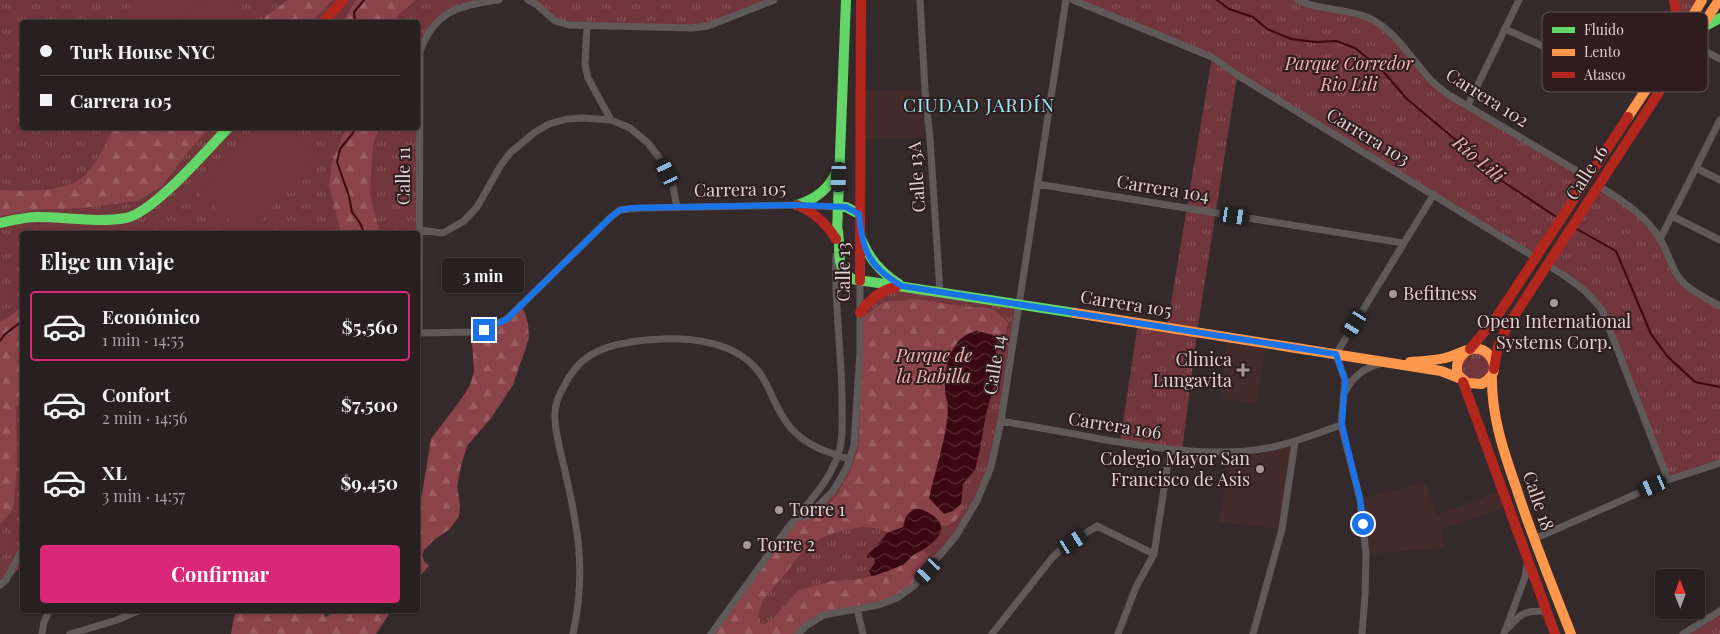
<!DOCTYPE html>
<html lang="es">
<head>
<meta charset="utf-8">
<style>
  body { margin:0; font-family:"Playfair Display",serif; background:#342d2d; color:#f1f3f6; height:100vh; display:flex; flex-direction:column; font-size:19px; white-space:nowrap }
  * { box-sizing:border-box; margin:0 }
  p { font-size:16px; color:#a5a3a5 }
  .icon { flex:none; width:28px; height:28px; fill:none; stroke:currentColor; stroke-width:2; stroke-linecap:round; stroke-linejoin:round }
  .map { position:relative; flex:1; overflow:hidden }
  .drawer { position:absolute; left:20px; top:231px; width:400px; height:382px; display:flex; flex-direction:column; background:#282020; border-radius:5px; box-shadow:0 1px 4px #0004,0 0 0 1px #443e3e }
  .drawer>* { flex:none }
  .top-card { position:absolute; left:20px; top:20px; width:400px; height:110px; border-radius:5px; box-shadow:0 1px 4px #0004,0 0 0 1px #443e3e; display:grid; align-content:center; height:110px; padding:0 20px; background:#282020 }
  .needle { width:32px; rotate:359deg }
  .controls { position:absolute; left:1655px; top:569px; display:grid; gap:10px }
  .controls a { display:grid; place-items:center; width:50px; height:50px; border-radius:5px; background:#282020; box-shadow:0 1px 4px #0004,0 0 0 1px #443e3e; font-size:25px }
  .end { position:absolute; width:22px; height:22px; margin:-11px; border:6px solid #1a73e8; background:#fff; box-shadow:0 0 0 2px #fff }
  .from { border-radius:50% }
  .bubble { position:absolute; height:35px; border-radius:5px; background:#282020; box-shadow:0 1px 4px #0004,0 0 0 1px #443e3e; font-size:16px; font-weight:700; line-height:35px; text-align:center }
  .car { position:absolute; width:15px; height:30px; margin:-15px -8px; border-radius:6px; box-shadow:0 0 4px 1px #0007; background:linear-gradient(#222 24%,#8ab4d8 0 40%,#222 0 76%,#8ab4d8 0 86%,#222 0) }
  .top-card b { display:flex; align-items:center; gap:18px; height:48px; font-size:19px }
  .top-card b+b { border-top:1px solid #443e3e }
  .top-card i { width:12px; height:12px; background:#f1f3f6 }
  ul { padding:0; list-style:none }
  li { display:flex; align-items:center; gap:15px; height:70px; margin:0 10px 8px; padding:0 10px; border:2px solid transparent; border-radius:5px }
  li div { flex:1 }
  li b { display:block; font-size:19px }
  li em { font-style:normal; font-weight:700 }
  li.active { border-color:#db2777 }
  li>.icon { width:45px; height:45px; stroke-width:1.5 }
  h2 { padding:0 20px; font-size:22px; line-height:60px }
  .action { display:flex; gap:10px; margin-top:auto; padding:10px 20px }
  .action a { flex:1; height:58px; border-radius:5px; background:#db2777; color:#fff; font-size:20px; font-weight:700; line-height:58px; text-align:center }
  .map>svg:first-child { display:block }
  .built { fill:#432b2c }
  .grass { fill:url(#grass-tufts); fill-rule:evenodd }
  .forest { fill:url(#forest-firs) }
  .pitch { fill:#71363b }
  .water { fill:url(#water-waves) }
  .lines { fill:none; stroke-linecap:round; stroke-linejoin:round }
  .stream { stroke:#3b0711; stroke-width:2 }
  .street { stroke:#605959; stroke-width:7 }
  .fast { stroke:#63d668; stroke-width:10 }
  .slow { stroke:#ff974d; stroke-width:10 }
  .jam { stroke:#b3261e; stroke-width:10 }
  .route { stroke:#1a73e8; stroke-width:6 }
  .poi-dot { fill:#a49798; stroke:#2f1d1d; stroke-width:2 }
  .labels { text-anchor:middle; stroke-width:4; stroke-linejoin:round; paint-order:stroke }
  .park-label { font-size:18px; font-style:italic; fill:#f8b2b4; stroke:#2f1d1d }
  .street-label { font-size:18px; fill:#dfd2d2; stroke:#2f1d1d }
  .poi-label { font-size:18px; fill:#dfd2d2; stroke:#2f1d1d; text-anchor:start }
  .neighbourhood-label { font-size:19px; letter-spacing:1px; fill:#9beaf9; stroke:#2f1d1d }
  .water-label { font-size:19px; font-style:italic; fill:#f3adb0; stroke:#2f1d1d }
  .key { fill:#2f1d1d; stroke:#645353; stroke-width:1 }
  .key-label { font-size:14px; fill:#dfd2d2 }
</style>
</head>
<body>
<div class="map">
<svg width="1720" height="634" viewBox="0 0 1720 634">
  <defs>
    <pattern id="grass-tufts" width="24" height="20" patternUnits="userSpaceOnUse" patternTransform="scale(1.25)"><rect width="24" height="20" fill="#71363b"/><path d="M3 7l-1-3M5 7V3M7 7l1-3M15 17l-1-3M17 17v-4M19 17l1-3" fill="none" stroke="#855256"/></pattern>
    <pattern id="forest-firs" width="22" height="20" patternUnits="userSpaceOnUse" patternTransform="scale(1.25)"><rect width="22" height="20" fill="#8a4349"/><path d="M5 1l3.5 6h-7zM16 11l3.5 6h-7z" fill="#9a5d62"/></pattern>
    <pattern id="water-waves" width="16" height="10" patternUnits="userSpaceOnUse" patternTransform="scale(1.25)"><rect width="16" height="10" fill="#3b0711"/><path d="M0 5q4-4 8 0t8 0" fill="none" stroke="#572a33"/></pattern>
  </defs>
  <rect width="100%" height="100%" fill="#352a2b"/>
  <path class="built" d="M 925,90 L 930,138 L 860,139 L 861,91 Z
    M 1228,337 L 1266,343 L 1257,404 L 1220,398 Z
    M 1295,442 L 1282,529 L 1218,522 L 1233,452 Z
    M 1425,482 L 1437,515 L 1502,490 L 1508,506 L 1441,530 L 1445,548 L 1366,554 L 1360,499 Z"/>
  <path class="grass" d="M 0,0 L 499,0 L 477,3 L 435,23 L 420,50 L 418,234 L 22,234 L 22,565 L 4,585 L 0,587 ZM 22,22 L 418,22 L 418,128 L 22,128 Z
    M 528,0 L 774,0 L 708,26 L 555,21 Z
    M 1073,0 L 1298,0 L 1349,11 L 1383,26 L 1430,79 L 1589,178 L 1536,258 L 1237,76 L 1197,332 L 1182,451 L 1120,442 L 1138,323 L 1167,327 L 1212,57 Z
    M 1674,0 L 1702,0 L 1675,46 Z
    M 1599,186 L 1648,224 L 1684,283 L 1720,306 L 1720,463 L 1668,480 L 1602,310 L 1592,296 L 1547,265 Z
    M 892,287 L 1020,304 L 997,446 L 977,501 L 928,571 L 878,605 L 711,634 L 808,516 L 833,490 L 854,445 L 860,313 Z
    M 1487,353 L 1492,375 L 1469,385 L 1456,368 L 1461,354 Z
    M 1720,611 L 1720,634 L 1683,634 Z"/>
  <path class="forest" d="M 288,0 L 333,0 L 311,22 L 258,22 Z
    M 356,0 L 416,0 L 399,14 L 397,22 L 343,22 Z
    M 115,128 L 210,128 L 192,147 L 161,187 L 137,201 L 82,208 L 32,210 L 0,216 L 0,190 C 23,191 68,193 85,175 C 98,162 105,145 113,129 Z
    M 346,128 L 380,128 L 373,143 L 370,195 L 380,234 L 338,234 L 340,229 L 329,185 L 332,162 Z
    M 910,299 C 929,300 947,304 965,307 C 974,308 984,306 993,310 C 999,313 1003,318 1008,323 L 1005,336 L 997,341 L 993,335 L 976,331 C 968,340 956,349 949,359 C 940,374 948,401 947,417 C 946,439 940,461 933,482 L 953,511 L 961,504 L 963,505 C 961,517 953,527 941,526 L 939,522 L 919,509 L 909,512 C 906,517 906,526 901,529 C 887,536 881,528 868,527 C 851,526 820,536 807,547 C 798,555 788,572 778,582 C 767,595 754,607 761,625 L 771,621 L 799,590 L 832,581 L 854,580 L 877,575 L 888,569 L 896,567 L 914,554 L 923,551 L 928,555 L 928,571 L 897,598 L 824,615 L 798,634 L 711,634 L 796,518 C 802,517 810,518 815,515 C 838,505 852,468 859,446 L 863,318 C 871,312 879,302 890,301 C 898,301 903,301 910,299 Z
    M 522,305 L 528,323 L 529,338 L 513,385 L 491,418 L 467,446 L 461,466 L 457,486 L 460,505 L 459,516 L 450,529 L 434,540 L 424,550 L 422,556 L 424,561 L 429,566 L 418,578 L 418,503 L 422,494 L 431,439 L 462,398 L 470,385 L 474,371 L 472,342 L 481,339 L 484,330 Z
    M 22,308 L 22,401 L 16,408 L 17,467 L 13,509 L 0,525 L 0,322 Z
    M 236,611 L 322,611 L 326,617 L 334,611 L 391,611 L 376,634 L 231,634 L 234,617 Z"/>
  <path class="pitch" d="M 138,0 L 202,0 L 174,22 L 110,22 Z
    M 207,0 L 232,0 L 246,17 L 240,22 L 178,22 Z
    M 254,128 L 282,128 L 317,157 L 249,234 L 246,234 L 197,192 Z"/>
  <path class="water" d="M 976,331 L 993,335 L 997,341 L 993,390 L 986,414 L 980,449 L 975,470 L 963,484 L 961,504 L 953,511 L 944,514 L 929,498 C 935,472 943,448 947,422 C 948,416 948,408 948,402 C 947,398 945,395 945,391 C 944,368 951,336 976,331 Z
    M 914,509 C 921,508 926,511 932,515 C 955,530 929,547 915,554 C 911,556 908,561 904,564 C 899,567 875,576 871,576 L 869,570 C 873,566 878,562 872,557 L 867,558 L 867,555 L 877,546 L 887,533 L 903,527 L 906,516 Z"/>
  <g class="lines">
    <path class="stream" d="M 1217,0 L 1229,9 L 1253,17 L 1267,29 L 1291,39 L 1315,42 L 1336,41 L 1355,48 L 1381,69 L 1407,99 L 1463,146 L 1487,171 L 1558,218
      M 355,22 L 354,12 L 364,0
      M 355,128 L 353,133 L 340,149 L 337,162 L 349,196 L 352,212 L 360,223 L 365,234
      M 1575,228 L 1616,251 L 1651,334 L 1667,356 L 1695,382 L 1720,387
      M 0,341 L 4,335 L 22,321"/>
    <path class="street" d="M 499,0 C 459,5 435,11 420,51 L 419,333 L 472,332 L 484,330 L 507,319 L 611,217 L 620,210 L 641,208 L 797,205 L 838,207
      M 528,0 L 537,5 L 555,21 L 569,25 L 692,28 L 708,26 L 774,0
      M 920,0 L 925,90 L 930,138 L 940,292
      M 1073,0 L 1212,57 L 1237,75 L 1536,258
      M 1298,0 C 1321,11 1346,8 1369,18 C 1395,30 1410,57 1429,78 C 1434,84 1442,90 1449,95 L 1589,178
      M 587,25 L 585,65 L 588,78 L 611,120
      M 1505,29 L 1572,59
      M 1691,44 L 1720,59
      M 1468,105 L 1519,0
      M 1696,168 L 1720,180
      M 1037,184 L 1403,243
      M 1599,186 C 1621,200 1646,215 1660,239 C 1666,248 1669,260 1675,271 C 1683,288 1704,297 1720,306
      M 1672,216 L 1720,240
      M 419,230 L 443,233 L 464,221 L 477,207 L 501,165 L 510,153 L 535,132 L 549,124 L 567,119 L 583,118 L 611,120 L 630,128 L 648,143 L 662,161 L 672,182 L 677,207
      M 1660,239 L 1720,120
      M 1547,265 C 1568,277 1587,290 1602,310 L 1668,480
      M 1345,392 C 1353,376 1365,367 1382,363
      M 1001,421 C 1036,427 1071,433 1106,440 C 1161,449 1217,458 1273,447 C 1296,442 1319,433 1341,425
      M 796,518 L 808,516 L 833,491 L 847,467 L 854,445 L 860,351 L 860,281
      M 1534,539 L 1668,480 L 1720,463
      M 0,585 L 6,580 L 22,550
      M 857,609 L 863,634
      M 1508,628 C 1521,613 1526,609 1547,612
      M 42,634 L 44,622 L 49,611
      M 70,634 L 117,620 L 138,611
      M 573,634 C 581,597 582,558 575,521 C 572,499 566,476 561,454 C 558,441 554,426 555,413 C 555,405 559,395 563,388 C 578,357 598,347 631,342 C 665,337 704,336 735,352 C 771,371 768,401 790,427 C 806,446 827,452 849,459
      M 711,634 C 736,599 762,564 787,529 C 808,502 835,478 841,443 C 843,429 842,415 842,401 C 842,353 834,305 836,256
      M 798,634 L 806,626 L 824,615 L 878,605 L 897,598 L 914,586 L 956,536 L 977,501 L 991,467 L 1001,421 L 1066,0
      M 992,634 L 1052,558 L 1061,549 L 1097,526 L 1154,554
      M 1118,634 L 1136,587 L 1154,554 L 1170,450
      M 1253,634 L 1282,529 L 1295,442
      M 1362,634 L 1365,596 L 1366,554 L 1360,499 L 1341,425 L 1345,380 L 1336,354 L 1434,194
      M 1504,634 L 1525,577 L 1528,561
      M 1683,634 L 1720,611"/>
    <path class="fast" d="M 1702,28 L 1720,18
      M 797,205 C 816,199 830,189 837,170
      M 838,207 L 846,207 L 859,214
      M 0,223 C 13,220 25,217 38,217 C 67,217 97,223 126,218 C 153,213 207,150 228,128
      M 837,227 C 843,248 832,264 852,279 L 1075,313
      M 837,232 L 846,0
      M 862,241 C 870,260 881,273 899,284"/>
    <path class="slow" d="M 1678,63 L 1719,0
      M 1628,117 L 1675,46 L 1702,0
      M 1075,313 L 1441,371 L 1459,378
      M 1410,362 C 1422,361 1434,361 1445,358 C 1456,356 1467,347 1479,349 C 1489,351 1497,363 1493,373 C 1491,378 1486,381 1482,384 L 1467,383 L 1458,375 C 1455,365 1458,359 1466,351
      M 1492,375 C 1491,414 1503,450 1516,487 C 1532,537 1552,585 1571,634"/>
    <path class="jam" d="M 1674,0 L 1678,24 L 1675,46
      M 324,22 L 343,0
      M 797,205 C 814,212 826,223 836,239
      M 860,281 L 861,0
      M 860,313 C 869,300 880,290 896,287
      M 1470,349 L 1496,318 L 1628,117
      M 1494,369 L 1498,346 L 1507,327 L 1678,63
      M 1463,382 L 1555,634"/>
  </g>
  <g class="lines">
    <path class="route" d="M 484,330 L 507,319 L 611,217 L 620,210 L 632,208 L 797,205 L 846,207 L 859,214 C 862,250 869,267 902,286 L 1336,354 L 1345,380 L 1342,425 L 1360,499 L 1363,524"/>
  </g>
  <g class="poi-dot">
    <circle cx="1393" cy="294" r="5"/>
    <circle cx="1554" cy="303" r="5"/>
    <path d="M1240.5 362.5h5v5h5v5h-5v5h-5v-5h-5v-5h5z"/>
    <circle cx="1260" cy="469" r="5"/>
    <circle cx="779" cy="510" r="5"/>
    <circle cx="747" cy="545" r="5"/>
  </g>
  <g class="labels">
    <g class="park-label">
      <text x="1349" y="70">Parque Corredor<tspan x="1349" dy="21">Rio Lili</tspan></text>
      <text x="934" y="362">Parque de<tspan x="934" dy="21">la Babilla</tspan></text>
    </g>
    <g class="street-label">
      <text transform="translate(1487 98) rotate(32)" y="6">Carrera 102</text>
      <text transform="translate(1368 137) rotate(31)" y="6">Carrera 103</text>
      <text transform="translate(1587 173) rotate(-57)" y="6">Calle 16</text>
      <text transform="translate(404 176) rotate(-90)" y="6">Calle 11</text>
      <text transform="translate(917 177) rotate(-94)" y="6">Calle 13A</text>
      <text transform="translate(1163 189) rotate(9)" y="6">Carrera 104</text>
      <text transform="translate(740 190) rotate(-1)" y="6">Carrera 105</text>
      <text transform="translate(844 272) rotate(-90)" y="6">Calle 13</text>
      <text transform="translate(1126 304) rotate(9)" y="6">Carrera 105</text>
      <text transform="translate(995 365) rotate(-81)" y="6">Calle 14</text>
      <text transform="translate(1115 426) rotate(9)" y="6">Carrera 106</text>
      <text transform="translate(1538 501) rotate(71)" y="6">Calle 18</text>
    </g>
    <g class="poi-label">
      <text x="1403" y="300">Befitness</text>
      <text x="1554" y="328" text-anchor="middle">Open International<tspan x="1554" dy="21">Systems Corp.</tspan></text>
      <text x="1232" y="366" text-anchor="end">Clinica<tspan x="1232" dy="21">Lungavita</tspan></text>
      <text x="1250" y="465" text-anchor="end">Colegio Mayor San<tspan x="1250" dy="21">Francisco de Asis</tspan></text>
      <text x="789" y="516">Torre 1</text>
      <text x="757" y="551">Torre 2</text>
    </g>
    <g class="neighbourhood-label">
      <text x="979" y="112">CIUDAD JARDÍN</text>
    </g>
    <g class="water-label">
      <text transform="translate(1479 159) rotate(40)" y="7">Río Lili</text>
    </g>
  </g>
  <rect x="1542" y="12" width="166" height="80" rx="8" class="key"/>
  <rect x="1552" y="27" width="23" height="6" fill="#63d668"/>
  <rect x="1552" y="49" width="23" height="7" fill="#ff974d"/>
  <rect x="1552" y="72" width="23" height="6" fill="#b3261e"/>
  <g class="key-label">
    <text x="1584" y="35">Fluido</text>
    <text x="1584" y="57">Lento</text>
    <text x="1584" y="80">Atasco</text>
  </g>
</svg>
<div class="controls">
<a><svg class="needle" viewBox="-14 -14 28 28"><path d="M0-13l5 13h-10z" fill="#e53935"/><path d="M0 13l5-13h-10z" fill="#a5a3a5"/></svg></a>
</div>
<i class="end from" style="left:1363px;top:524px"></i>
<i class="end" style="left:484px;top:330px"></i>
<div class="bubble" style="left:442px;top:258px;width:82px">3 min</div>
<i class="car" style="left:667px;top:172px;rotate:335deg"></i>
<i class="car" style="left:839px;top:177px;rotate:182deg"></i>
<i class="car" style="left:1235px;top:216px;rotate:99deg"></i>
<i class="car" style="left:1355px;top:324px;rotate:212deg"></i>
<i class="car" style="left:1653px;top:486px;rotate:247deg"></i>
<i class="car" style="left:1073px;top:542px;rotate:57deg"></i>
<i class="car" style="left:928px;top:571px;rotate:223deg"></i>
<div class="top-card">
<b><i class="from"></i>Turk House NYC</b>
<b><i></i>Carrera 105</b>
</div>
<section class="drawer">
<h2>Elige un viaje</h2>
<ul>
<li class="active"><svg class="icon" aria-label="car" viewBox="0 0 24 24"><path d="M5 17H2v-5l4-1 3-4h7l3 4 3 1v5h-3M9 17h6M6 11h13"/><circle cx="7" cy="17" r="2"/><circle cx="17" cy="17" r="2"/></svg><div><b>Económico</b><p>1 min · 14:55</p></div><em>$5,560</em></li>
<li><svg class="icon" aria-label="car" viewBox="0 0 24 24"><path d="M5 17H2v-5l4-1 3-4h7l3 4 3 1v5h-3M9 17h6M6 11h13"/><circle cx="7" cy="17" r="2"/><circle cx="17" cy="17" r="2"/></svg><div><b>Confort</b><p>2 min · 14:56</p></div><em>$7,500</em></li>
<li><svg class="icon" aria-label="car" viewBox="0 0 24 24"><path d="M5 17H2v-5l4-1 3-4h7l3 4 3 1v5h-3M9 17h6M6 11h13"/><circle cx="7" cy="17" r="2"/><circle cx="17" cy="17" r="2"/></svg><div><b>XL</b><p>3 min · 14:57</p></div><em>$9,450</em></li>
</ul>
<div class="action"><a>Confirmar</a></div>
</section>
</div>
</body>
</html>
